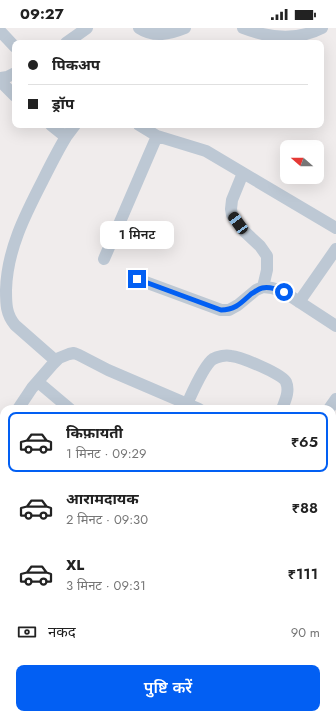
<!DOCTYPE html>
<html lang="hi">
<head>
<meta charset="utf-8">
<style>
  body { margin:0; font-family:Jost,"Noto Sans Devanagari",sans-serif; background:#f6f6f6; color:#222; height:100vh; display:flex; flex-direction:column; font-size:15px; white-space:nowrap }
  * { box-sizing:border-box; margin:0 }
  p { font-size:13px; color:#767676 }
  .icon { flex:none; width:22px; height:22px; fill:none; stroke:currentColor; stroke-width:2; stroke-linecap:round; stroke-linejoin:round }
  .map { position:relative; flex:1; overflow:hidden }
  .panel { position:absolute; left:0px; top:377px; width:336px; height:314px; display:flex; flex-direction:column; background:#fff; border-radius:12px 12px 0 0; box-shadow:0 4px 16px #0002 }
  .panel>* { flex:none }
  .top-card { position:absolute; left:12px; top:12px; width:312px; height:88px; border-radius:8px; box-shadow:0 4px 16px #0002; display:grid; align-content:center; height:88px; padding:0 16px; background:#fff }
  .needle { width:26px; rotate:290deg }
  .controls { position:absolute; left:280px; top:112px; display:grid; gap:8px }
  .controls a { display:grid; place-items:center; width:44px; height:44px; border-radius:8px; background:#fff; box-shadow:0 4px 16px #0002; font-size:20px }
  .end { position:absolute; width:18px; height:18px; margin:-9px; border:5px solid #025ff3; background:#fff; box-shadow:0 0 0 2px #fff }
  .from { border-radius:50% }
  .bubble { position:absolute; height:28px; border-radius:8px; background:#fff; box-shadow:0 4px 16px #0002; font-size:13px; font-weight:600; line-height:28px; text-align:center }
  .car { position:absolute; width:12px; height:24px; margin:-12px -6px; border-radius:5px; box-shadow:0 0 3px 1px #0007; background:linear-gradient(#222 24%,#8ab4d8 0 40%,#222 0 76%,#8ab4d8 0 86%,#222 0) }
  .top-card b { display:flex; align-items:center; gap:14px; height:38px; font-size:15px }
  .top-card b+b { border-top:1px solid #e0e0e0 }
  .top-card i { width:10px; height:10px; background:#222 }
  ul { padding:7px 0 0; list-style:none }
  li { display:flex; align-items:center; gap:12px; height:60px; margin:0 8px 6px; padding:0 8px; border:2px solid transparent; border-radius:8px }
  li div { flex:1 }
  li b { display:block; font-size:15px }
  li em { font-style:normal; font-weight:600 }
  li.active { border-color:#025ff3 }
  li>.icon { width:36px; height:36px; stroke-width:1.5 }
  .pay { display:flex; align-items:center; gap:10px; height:44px; padding:0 16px; font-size:15px }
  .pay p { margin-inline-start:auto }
  .action { display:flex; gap:8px; margin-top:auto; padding:8px 16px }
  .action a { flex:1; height:46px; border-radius:8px; background:#025ff3; color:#fff; font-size:16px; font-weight:600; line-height:46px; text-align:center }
  .status { display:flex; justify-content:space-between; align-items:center; height:28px; padding:0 20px; background:#fff; direction:ltr }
  .status svg { height:11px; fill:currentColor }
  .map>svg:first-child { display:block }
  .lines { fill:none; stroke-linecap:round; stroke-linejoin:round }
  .highway-casing { stroke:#6886ae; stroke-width:19 }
  .minor { stroke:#bdc8d4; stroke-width:12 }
  .highway { stroke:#7d9bc2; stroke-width:17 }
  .route { stroke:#025ff3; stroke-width:5 }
</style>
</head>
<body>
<div class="status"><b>09:27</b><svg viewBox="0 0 49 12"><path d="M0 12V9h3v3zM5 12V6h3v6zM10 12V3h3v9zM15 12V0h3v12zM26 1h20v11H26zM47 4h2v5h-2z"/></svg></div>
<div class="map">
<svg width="336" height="691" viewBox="0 0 336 691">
  <rect width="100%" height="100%" fill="#f0ecec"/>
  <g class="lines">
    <defs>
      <path id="highway" d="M 0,512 L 4,515
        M 222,687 L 227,691"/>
    </defs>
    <use href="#highway" class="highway-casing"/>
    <path class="minor" d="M 139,0 C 154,10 170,6 185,0
      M 243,0 C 269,10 297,13 322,0
      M 0,3 L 15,19
      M 66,15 L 87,0
      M 0,50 L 7,49 L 15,45
      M 0,53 L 15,68
      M 51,97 L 66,109
      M 139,97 L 157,108 L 206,123 L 336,200
      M 243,145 L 232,172 L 231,181 L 232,187 L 244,203 L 260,218 L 267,228 L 267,242 L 263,259
      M 104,231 L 157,108
      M 137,251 L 221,282 L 229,282 L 238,277 L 256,262 L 263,259 L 272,260 L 284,264 L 336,298
      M 299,274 L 336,221
      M 56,333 L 15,297 C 6,286 6,276 6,262 C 7,221 26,185 44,150 C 51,136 58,122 66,109 C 69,105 72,101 75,97
      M 38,354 L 70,381
      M 187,376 C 192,365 204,337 213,331 C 218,328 226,327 231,328 C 241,329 283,346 286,354 C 290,363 285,373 282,381
      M 18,381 L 32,360 L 52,337 L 59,330 L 69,326 L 74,325 L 79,327 L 108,342 L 199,381
      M 329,381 L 336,371
      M 0,411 L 4,405
      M 332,458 L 336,463
      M 0,552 L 4,547
      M 0,619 L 4,614
      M 0,667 L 4,671
      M 23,687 L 28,691"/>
    <use href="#highway" class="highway"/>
  </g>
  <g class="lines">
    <path class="route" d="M 137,251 L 221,282 C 235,282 241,275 251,266 C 255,264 258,261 262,260 C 269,258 277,261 284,264"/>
  </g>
</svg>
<div class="controls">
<a><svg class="needle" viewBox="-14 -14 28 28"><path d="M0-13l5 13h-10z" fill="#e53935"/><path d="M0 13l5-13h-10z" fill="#767676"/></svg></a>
</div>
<i class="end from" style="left:284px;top:264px"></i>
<i class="end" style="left:137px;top:251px"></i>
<div class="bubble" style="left:100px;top:193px;width:74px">1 मिनट</div>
<i class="car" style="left:238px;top:195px;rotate:324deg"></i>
<div class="top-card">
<b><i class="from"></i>पिकअप</b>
<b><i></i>ड्रॉप</b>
</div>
<section class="panel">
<ul>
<li class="active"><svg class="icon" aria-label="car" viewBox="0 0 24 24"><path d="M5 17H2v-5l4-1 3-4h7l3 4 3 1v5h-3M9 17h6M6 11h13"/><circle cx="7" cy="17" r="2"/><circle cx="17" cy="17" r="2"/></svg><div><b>किफ़ायती</b><p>1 मिनट · 09:29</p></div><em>₹65</em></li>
<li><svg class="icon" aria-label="car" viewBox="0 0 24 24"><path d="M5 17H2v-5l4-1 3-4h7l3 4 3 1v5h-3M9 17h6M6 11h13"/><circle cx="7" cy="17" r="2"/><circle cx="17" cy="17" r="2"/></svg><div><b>आरामदायक</b><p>2 मिनट · 09:30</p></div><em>₹88</em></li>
<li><svg class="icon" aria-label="car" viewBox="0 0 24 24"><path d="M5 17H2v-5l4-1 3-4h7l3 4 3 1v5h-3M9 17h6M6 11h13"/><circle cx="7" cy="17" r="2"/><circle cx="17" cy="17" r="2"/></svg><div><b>XL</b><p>3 मिनट · 09:31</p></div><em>₹111</em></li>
</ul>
<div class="pay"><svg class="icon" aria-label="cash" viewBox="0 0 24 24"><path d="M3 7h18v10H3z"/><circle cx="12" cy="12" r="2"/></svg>नकद<p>90 m</p></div>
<div class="action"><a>पुष्टि करें</a></div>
</section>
</div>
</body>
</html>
